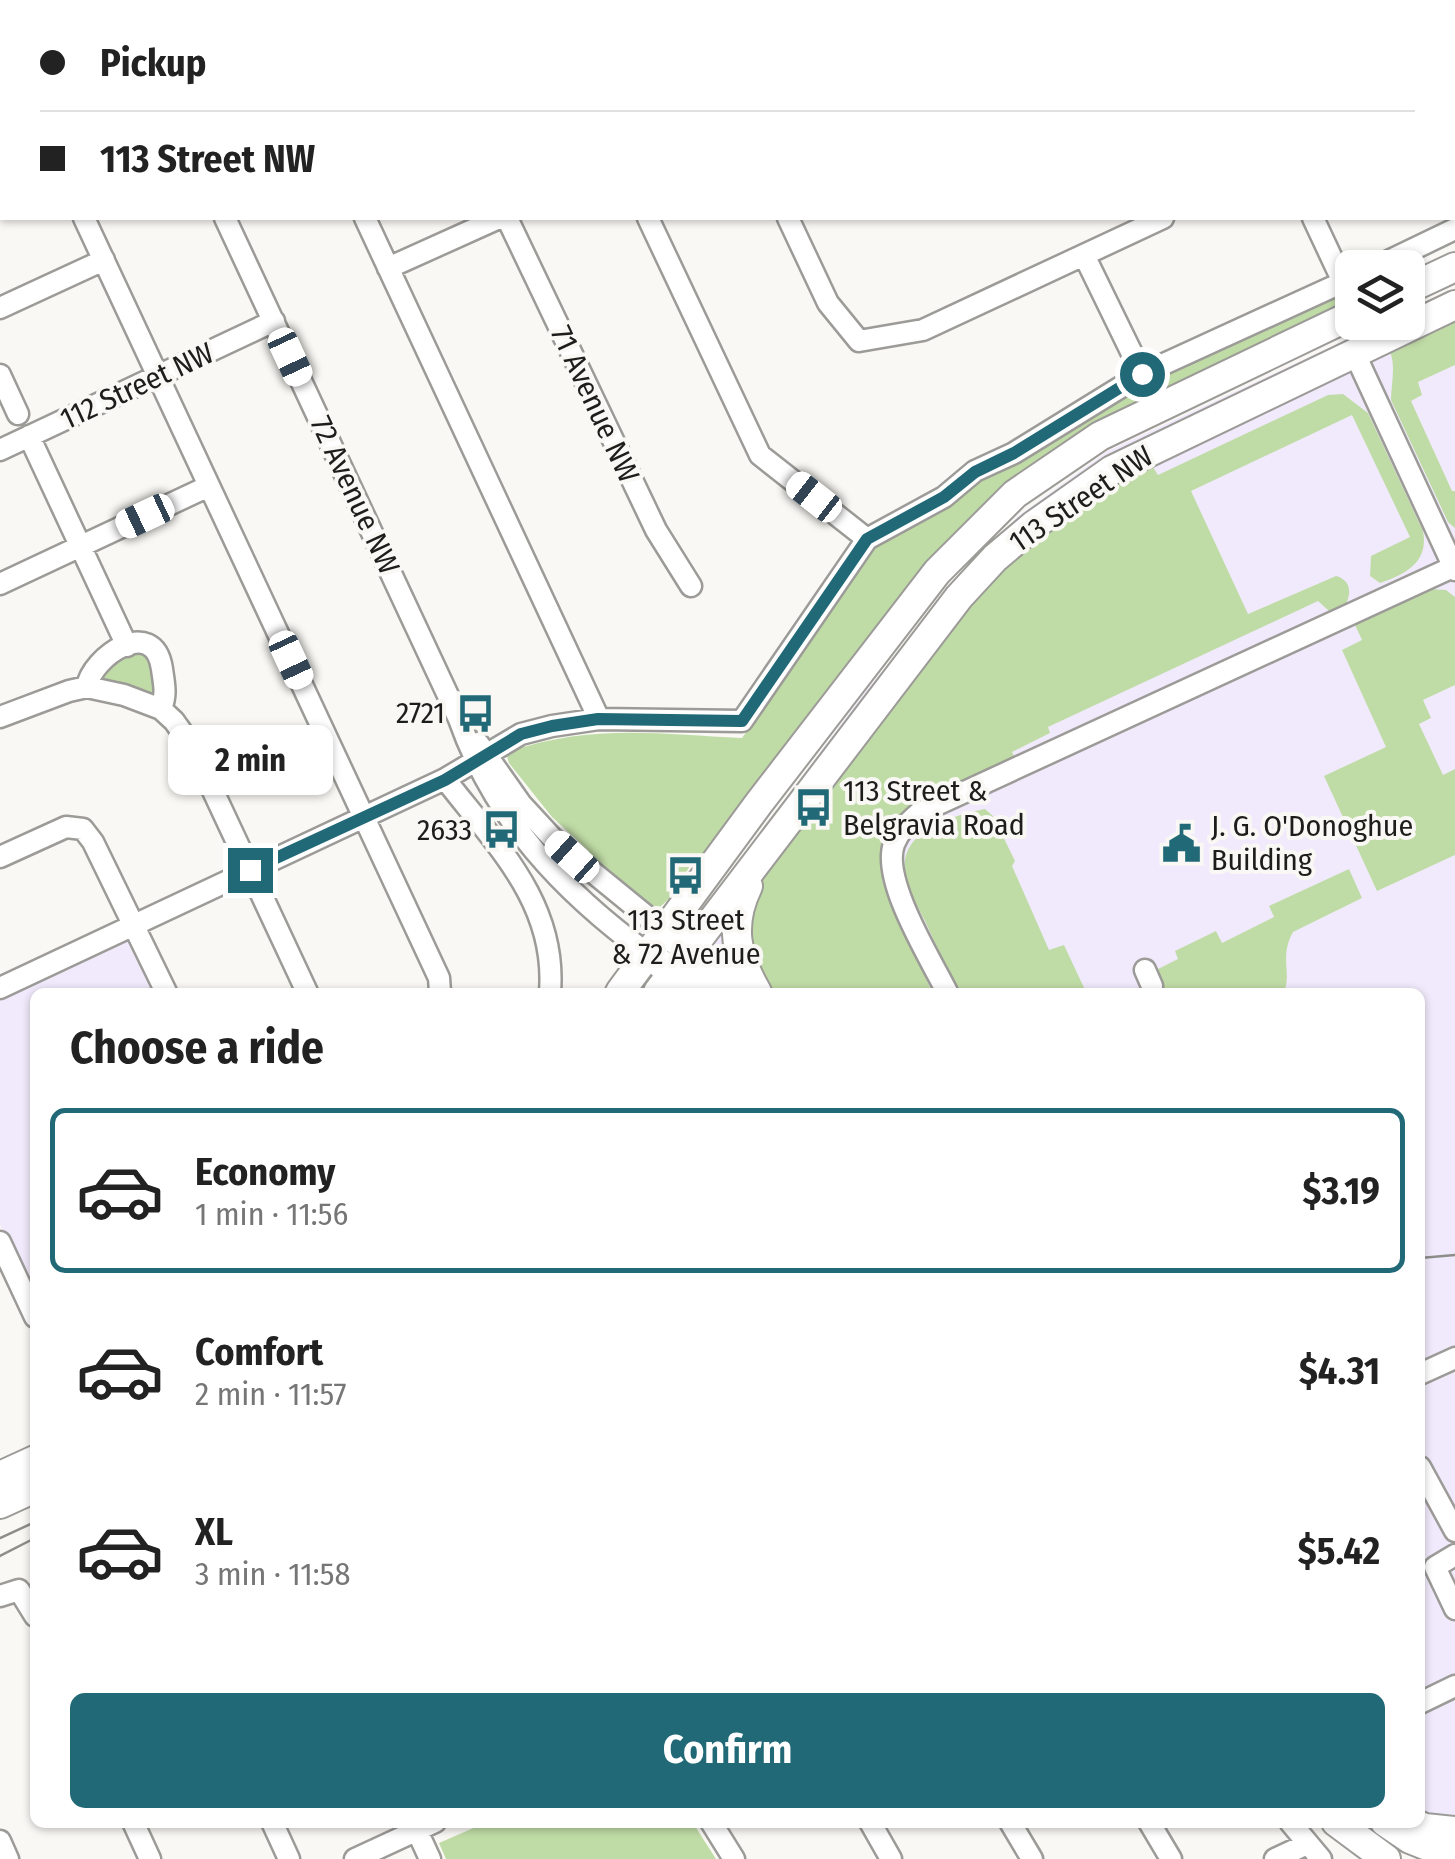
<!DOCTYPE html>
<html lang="en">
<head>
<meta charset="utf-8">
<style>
  body { margin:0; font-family:"Fira Sans Condensed",sans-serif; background:#f2f2f2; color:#222; height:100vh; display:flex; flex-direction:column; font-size:38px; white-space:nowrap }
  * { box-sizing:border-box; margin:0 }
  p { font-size:32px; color:#767676 }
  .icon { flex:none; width:55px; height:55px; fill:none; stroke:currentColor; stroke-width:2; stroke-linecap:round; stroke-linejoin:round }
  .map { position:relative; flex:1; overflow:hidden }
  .side { position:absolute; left:30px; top:988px; width:1395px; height:840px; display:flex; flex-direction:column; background:#fff; border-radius:15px; box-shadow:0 2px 8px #0004 }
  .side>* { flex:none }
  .top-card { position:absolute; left:0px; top:0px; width:1455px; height:220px; box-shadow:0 2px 8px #0004; display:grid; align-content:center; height:220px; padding:0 40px; background:#fff }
  .controls { position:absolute; left:1335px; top:250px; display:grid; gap:20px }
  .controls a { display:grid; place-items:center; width:90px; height:90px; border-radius:15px; background:#fff; box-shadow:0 2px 8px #0004; font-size:50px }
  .end { position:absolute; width:45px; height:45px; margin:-22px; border:12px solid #226978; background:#fff; box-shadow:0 0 0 5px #fff }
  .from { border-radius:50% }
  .bubble { position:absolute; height:70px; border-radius:15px; background:#fff; box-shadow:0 2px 8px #0004; font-size:32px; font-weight:700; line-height:70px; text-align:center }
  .car { position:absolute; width:30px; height:60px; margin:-30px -15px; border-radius:12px; box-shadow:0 0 8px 2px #0007; background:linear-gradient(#fff 24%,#345 0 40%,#fff 0 76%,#345 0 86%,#fff 0) }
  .top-card b { display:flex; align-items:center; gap:35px; height:95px; font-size:38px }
  .top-card b+b { border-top:2px solid #e0e0e0 }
  .top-card i { width:25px; height:25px; background:#222 }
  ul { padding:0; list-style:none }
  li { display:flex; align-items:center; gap:30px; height:165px; margin:0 20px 15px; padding:0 20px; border:5px solid transparent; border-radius:15px }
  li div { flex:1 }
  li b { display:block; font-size:38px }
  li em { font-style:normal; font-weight:700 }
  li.selected { border-color:#226978 }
  li>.icon { width:90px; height:90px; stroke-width:1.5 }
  h2 { padding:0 40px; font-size:45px; line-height:120px }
  .button { display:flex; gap:20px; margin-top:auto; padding:20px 40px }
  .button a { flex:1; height:115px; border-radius:15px; background:#226978; color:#fff; font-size:40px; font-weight:700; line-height:115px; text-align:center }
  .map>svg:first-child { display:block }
  .education { fill:#f1eafc }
  .green { fill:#c0dca6 }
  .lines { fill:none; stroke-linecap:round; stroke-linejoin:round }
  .minor-casing { stroke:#9c9b98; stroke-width:25 }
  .major-casing { stroke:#9c9b98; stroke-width:32 }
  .minor { stroke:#fff; stroke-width:20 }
  .major { stroke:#fff; stroke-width:28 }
  .tram { stroke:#8d8d8a; stroke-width:2.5 }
  .route { stroke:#226978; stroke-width:12 }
  .labels { text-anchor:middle; stroke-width:8; stroke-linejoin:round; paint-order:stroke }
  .street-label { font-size:30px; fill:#1d1d1b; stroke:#f9f8f4 }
  .poi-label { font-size:30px; fill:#1d1d1b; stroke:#f9f8f4; text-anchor:end }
</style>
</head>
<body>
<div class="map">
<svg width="1455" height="1859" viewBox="0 0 1455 1859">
  <rect width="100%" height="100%" fill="#f9f8f4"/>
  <path class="education" d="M 1455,288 L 1455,1859 L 1381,1834 L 1367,1823 L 1420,1822 L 1420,992 L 720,992 L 670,954 L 868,688 L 1017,517 L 1108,451 L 1382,323 L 1408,322 L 1408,310 Z
    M 126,938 L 152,992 L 35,992 L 35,1299 L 0,1225 L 0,1001 Z"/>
  <path class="green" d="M 1352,282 L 1352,303 L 1023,473 L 982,507 L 948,542 L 703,862 L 695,857 L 673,895 L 660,907 L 646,904 L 585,859 L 589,851 L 552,817 L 509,763 L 506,753 C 587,723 658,734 742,738 L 880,540 L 987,478 L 1145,380 Z
    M 1455,317 L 1455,365 L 1418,382 L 1422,395 L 1411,401 L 1452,491 L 1455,491 L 1455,528 L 1448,522 L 1391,400 C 1391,385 1396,366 1390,352 Z
    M 1343,394 L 1368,413 L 1423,531 C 1429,562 1406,574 1380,583 L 1370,576 L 1371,556 L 1410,537 L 1352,415 L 1191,491 L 1248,614 L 1336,576 C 1350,580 1352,591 1346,604 L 1329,611 L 1318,601 L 1048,727 L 1050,733 L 1012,752 L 1015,758 L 884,847 L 882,880 L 932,992 L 774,992 L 764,984 L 745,949 L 751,888 L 935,643 L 1017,553 L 1117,480 L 1153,467 L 1158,475 L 1328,395 Z
    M 1430,589 L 1446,590 L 1455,597 L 1455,685 L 1423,700 L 1431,718 L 1419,724 L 1443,775 L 1455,769 L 1455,855 L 1377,891 L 1324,776 L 1386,747 L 1342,650 L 1362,640 L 1355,625 Z
    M 137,651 L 148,653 L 157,691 L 155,698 L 99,680 L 101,673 Z
    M 985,809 L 993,816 L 1015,861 L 1012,866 L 1049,950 L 1064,945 L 1086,992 L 958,992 C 947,969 936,945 925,921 C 917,905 906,887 905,869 C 901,830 955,815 985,809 Z
    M 1349,869 L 1362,898 L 1293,932 C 1279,958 1292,972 1284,992 L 1160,992 L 1154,971 L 1178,959 L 1175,951 L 1216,931 L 1222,943 L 1274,917 L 1269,906 Z
    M 485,1823 L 693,1823 L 716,1859 L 446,1859 L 439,1843 Z"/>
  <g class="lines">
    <defs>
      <path id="minor" d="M 124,0 L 125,2
        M 263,0 L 264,2
        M 405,0 L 407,2
        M 546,0 L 548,2
        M 966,0 L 967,2
        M 1209,0 L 1210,2
        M 687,2 L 692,0
        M 1011,2 L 1016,0
        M 1318,2 L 1324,0
        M 0,37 L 2,42
        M 1452,81 L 1455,79
        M 84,218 L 439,978 L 440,992
        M 225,218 L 459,719 C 494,819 563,892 648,954
        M 365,218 L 599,719
        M 507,218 L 656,530 L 691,586
        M 648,218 L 760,455 L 867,539
        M 788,218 L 828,303 L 859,341 L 923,330 L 1163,218
        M 1313,218 L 1343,282
        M 1084,255 L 1142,374
        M 388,268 L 499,218
        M 1374,268 L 1455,229
        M 0,308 L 104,260
        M 1354,352 L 1455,570
        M 0,375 L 18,414
        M 29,436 L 127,646
        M 0,450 L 274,321
        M 0,584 L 209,486
        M 87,687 C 91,657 154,614 162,669 C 164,684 167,694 161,709
        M 0,717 L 69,691 L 87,687 L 124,695 L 161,709 L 174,721 L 192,746 L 307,992
        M 478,743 L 521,804 L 557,843 L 666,932
        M 445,779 C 496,845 557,903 550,992
        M 0,857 L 66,827 L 83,829 L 93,842 L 166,992
        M 1145,970 L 1152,986 L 1152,992
        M 0,988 L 445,779 L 521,734 L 552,726 L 599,719 L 742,721 L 867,539 L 944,497 L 975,471 L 1014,453 L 1142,374 L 1352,278
        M 947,992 C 930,958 881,880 894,844 C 899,831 909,822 919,813 L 1455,566
        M 0,1242 L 35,1317
        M 1420,1374 L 1455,1358
        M 1420,1467 L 1455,1531
        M 1455,1555 L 1435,1567 L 1455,1609
        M 0,1596 L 19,1590 L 35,1616
        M 1420,1703 L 1455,1686
        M 133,1822 L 150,1859
        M 272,1822 L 289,1859
        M 413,1822 L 430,1859
        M 711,1822 L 734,1859
        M 870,1822 L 891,1859
        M 1010,1822 L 1032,1859
        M 1149,1822 L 1171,1859
        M 1290,1822 L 1321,1859
        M 0,1841 L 8,1859
        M 355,1859 L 435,1822
        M 1275,1859 L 1307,1844"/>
      <path id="major" d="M 1408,289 L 1455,267
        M 748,886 C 729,925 736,956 757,992
        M 675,939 L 738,992
        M 661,964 L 700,992
        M 620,992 L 759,803 L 937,572 L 1015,494 L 1100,436 L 1352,315
        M 658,992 L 959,597 L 995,558 L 1034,525 L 1112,470 L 1455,305
        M 0,1476 L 35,1460
        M 0,1504 L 35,1488
        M 1336,1822 L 1386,1859
        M 1385,1822 L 1410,1839 L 1455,1857
        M 1411,1822 L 1425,1828 L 1455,1831"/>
    </defs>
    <use href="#minor" class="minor-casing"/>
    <use href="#major" class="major-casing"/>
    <use href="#minor" class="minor"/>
    <use href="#major" class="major"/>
    <path class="tram" d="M 1420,1258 L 1455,1255
      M 0,1538 L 35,1522
      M 0,1556 L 35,1538"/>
  </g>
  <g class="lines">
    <path class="route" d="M 250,870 L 445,780 L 521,734 L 552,726 L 598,719 L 742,721 L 867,539 L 944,497 L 975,472 L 1014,453 L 1142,374"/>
  </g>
  <defs>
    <symbol id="bus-bare" viewBox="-9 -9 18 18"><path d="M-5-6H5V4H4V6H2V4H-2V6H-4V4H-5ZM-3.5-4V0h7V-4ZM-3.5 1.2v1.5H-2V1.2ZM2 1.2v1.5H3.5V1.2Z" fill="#226978" stroke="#f9f8f4" stroke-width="2.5" paint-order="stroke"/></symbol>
    <symbol id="civic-bare" viewBox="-9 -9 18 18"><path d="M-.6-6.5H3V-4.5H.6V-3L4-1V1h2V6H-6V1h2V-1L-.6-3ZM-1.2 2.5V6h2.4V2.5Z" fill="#226978" stroke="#f9f8f4" stroke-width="2.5" paint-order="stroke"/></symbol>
  </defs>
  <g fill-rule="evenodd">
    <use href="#bus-bare" x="448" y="686" width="55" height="55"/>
    <use href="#bus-bare" x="786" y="780" width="55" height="55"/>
    <use href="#bus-bare" x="474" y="802" width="55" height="55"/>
    <use href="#civic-bare" x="1154" y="816" width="55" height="55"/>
    <use href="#bus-bare" x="658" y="848" width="55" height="55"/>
  </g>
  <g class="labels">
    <g class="street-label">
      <text transform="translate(137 386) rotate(-25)" y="10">112 Street NW</text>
      <text transform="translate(595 404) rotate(65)" y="10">71 Avenue NW</text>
      <text transform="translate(355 495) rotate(65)" y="10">72 Avenue NW</text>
      <text transform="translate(1081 499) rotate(-34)" y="10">113 Street NW</text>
    </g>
    <g class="poi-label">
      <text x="445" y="723">2721</text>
      <text x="843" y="801" text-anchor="start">113 Street &amp;<tspan x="843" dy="34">Belgravia Road</tspan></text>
      <text x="1211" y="836" text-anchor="start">J. G. O'Donoghue<tspan x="1211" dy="34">Building</tspan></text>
      <text x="472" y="840">2633</text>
      <text x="686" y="930" text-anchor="middle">113 Street<tspan x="686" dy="34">&amp; 72 Avenue</tspan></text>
    </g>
  </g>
</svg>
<div class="controls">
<a><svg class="icon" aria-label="layers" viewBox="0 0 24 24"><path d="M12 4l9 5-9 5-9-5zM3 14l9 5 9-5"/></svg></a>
</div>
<i class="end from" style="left:1142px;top:374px"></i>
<i class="end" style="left:250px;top:870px"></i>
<div class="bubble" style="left:168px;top:725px;width:165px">2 min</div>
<i class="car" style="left:290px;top:357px;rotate:155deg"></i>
<i class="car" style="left:814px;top:497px;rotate:308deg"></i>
<i class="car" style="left:145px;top:516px;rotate:245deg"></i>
<i class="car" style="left:291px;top:660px;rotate:155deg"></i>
<i class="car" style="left:572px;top:857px;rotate:312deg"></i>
<div class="top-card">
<b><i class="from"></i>Pickup</b>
<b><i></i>113 Street NW</b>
</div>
<section class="side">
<h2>Choose a ride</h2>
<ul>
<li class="selected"><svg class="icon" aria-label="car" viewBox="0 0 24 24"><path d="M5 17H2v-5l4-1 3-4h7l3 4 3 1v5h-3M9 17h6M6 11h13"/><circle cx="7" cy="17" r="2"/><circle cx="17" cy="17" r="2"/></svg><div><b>Economy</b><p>1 min · 11:56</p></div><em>$3.19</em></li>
<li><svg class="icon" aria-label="car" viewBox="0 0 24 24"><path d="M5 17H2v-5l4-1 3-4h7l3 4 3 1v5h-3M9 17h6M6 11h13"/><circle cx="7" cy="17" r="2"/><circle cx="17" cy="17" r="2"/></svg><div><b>Comfort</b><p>2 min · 11:57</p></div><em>$4.31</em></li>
<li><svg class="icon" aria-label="car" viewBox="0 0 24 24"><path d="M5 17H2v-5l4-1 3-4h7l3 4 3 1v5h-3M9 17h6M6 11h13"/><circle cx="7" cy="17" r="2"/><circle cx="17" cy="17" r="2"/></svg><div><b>XL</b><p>3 min · 11:58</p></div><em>$5.42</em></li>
</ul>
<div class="button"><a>Confirm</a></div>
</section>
</div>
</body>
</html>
